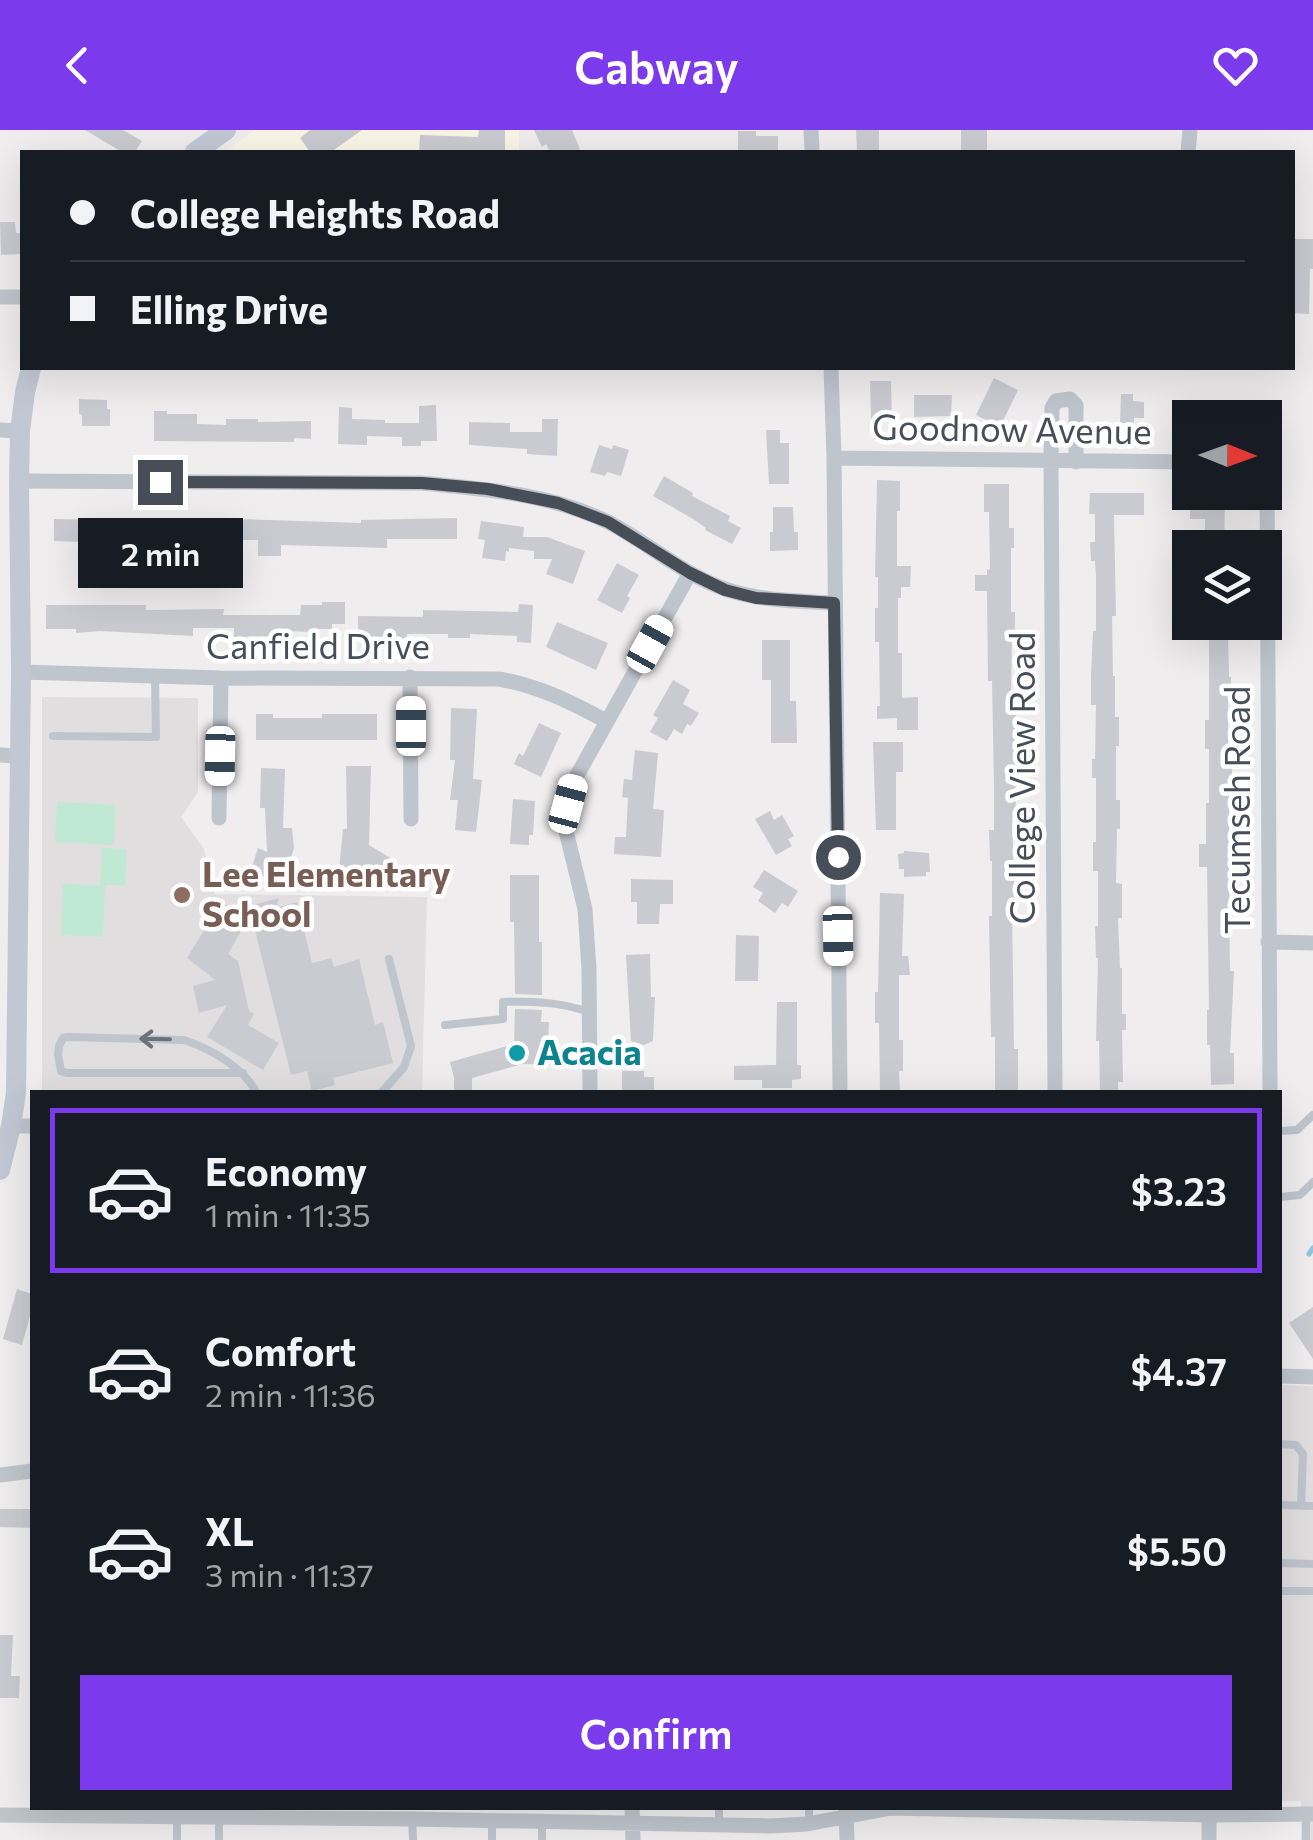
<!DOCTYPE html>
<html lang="en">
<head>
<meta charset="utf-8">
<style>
  body { margin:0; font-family:Commissioner,sans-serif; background:#20242c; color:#f1f3f6; height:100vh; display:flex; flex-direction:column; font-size:38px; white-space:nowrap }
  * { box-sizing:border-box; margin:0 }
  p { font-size:32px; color:#9ea1a6 }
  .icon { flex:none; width:55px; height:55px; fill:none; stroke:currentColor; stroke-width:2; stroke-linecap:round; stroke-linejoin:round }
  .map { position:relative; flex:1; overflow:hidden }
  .sheet { position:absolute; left:30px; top:960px; width:1252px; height:720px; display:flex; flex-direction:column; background:#171b24; border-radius:0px; box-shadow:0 10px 40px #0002 }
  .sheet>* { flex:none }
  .hud { position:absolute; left:20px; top:20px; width:1275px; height:220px; border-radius:0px; box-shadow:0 10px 40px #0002; display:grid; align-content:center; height:220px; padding:0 50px; background:#171b24 }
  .needle { width:65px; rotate:91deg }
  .buttons { position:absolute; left:1172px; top:270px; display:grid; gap:20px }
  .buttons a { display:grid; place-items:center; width:110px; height:110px; border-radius:0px; background:#171b24; box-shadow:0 10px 40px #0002; font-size:50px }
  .end { position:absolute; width:45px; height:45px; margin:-22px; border:12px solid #474e58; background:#fff; box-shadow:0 0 0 5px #fff }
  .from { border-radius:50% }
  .bubble { position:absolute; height:70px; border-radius:0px; background:#171b24; box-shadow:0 10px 40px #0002; font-size:32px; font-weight:600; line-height:70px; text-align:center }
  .car { position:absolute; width:30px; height:60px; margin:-30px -15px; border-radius:12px; box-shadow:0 0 8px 2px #0007; background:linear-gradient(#fff 24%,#345 0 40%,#fff 0 76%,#345 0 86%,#fff 0) }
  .hud b { display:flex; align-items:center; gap:35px; height:95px; font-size:38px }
  .hud b+b { border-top:2px solid #363941 }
  .hud i { width:25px; height:25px; background:#f1f3f6 }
  ul { padding:18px 0 0; list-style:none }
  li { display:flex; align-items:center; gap:30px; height:165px; margin:0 20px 15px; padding:0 30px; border:5px solid transparent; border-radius:0px }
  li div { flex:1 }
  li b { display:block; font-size:38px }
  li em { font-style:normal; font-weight:600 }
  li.selected { border-color:#7c3aed }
  li>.icon { width:90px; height:90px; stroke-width:1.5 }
  .cta { display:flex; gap:20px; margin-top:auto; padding:20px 50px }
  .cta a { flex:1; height:115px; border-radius:0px; background:#7c3aed; color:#fff; font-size:40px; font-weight:600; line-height:115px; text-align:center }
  header { display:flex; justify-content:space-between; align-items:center; height:130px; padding:0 50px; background:#7c3aed; color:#fff; font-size:45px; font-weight:600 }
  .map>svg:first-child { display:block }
  .commercial { fill:#f9f6e7 }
  .education { fill:#e0dede }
  .green { fill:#bfe9d5 }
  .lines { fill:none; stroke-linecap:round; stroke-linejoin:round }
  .stream { stroke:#91c5e1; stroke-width:5 }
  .building { fill:#cacbd1 }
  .lane { stroke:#bfc5cd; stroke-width:8 }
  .street { stroke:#bfc5cd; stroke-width:15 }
  .secondary { stroke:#c1c8d4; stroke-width:20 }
  .oneway { stroke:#6b727b }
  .route { stroke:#474e58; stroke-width:12 }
  .education-dot { fill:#8d6e63; stroke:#fff; stroke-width:4 }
  .culture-dot { fill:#0f9aa8; stroke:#fff; stroke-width:4 }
  .labels { text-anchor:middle; stroke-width:9; stroke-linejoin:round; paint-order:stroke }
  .street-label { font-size:35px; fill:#474e58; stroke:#fff }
  .education-label { font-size:35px; font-weight:bold; fill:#785e54; stroke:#fff; text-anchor:start }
  .culture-label { font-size:35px; font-weight:bold; fill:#0d838f; stroke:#fff; text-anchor:start }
</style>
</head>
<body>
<header><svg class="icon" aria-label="back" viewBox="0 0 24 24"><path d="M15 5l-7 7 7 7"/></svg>Cabway<svg class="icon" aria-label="heart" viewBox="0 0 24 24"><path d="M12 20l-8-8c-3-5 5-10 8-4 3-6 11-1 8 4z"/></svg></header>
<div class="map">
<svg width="1313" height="1710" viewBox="0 0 1313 1710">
  <rect width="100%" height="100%" fill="#efeded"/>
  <path class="commercial" d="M 255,0 L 519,0 L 519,22 L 223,22 Z"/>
  <path class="education" d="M 42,567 L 198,568 L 198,662 L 181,687 L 204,719 L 215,764 L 427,767 L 422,962 L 42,962 Z
    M 1280,1255 L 1313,1256 L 1313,1710 L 1301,1710 L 1301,1671 L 1280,1671 Z"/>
  <path class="green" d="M 57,672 L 115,675 L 114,715 L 55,712 Z
    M 102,718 L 127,719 L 125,755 L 105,755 L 103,807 L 61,805 L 63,754 L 100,755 Z"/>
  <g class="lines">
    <path class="stream" d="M 1309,1124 L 1313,1118"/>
  </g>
  <path class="building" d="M 85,0 L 123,0 L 142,11 L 135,22 L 122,22 Z
    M 310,0 L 362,0 L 331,22 L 310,22 L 300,8 Z
    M 479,0 L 505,0 L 505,22 L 419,22 L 420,5 L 478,7 Z
    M 534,0 L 572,0 L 580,19 L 574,22 L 550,22 L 546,14 L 542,17 Z
    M 856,0 L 879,0 L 879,22 L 857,22 Z
    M 961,0 L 987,0 L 987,22 L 961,22 Z
    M 738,1 L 756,1 L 756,6 L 778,6 L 778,22 L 738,22 Z
    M 0,92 L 15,92 L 16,103 L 22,103 L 22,124 L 1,125 Z
    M 1292,109 L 1313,109 L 1313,139 L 1310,139 L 1309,184 L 1292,183 Z
    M 994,248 L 1018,260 L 1000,297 L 976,285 Z
    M 870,251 L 891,251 L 892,290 L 871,290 Z
    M 1121,264 L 1133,264 L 1133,271 L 1144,272 L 1144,288 L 1134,288 L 1134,293 L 1120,293 Z
    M 914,265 L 952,265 L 951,286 L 914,287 Z
    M 79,269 L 107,270 L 107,279 L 110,279 L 110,296 L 82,296 L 82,285 L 79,284 Z
    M 436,275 L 437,311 L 421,311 L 421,316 L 402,316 L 402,307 L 367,306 L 367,315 L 338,314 L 339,277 L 352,278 L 352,289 L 385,290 L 385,293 L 419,293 L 419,276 Z
    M 154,281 L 167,281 L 167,284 L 197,284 L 197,294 L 226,295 L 226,289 L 258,289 L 258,292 L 311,291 L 311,309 L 294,308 L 294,312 L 154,311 Z
    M 542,289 L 558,289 L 557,326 L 527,324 L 527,319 L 469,315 L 469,292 L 510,293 L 510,302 L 542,302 Z
    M 766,300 L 780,300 L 780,313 L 789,313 L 789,354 L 769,354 Z
    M 599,315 L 612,319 L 613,315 L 629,320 L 621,346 L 607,342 L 605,346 L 590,342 Z
    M 664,346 L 693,363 L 692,366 L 730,386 L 728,391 L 741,398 L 732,414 L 705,400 L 706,398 L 693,389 L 653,366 Z
    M 877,350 L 900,351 L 900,381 L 897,381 L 897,436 L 911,436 L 910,457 L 901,457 L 901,468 L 898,468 L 898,523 L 902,523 L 902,568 L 918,567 L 918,600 L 897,600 L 897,588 L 877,589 L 877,576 L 880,576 L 879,512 L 875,512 L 875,478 L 878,478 L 878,447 L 875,447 Z
    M 984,354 L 1009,354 L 1009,398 L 1014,398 L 1014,418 L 1011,418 L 1011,482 L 1015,482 L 1015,501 L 1012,501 L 1011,564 L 1015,564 L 1018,622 L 1015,623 L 1016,687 L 1012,688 L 1015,776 L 1012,776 L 1014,919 L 1018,919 L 1018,962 L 995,962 L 995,907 L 991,907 L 989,786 L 992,786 L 992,731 L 990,731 L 989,700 L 994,700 L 994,656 L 992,551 L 988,551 L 987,461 L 975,461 L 975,445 L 987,445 L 987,440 L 990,439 L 989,382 L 984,382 Z
    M 1090,363 L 1144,363 L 1144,385 L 1114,385 L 1116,486 L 1112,486 L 1113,546 L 1115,546 L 1115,587 L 1119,587 L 1119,616 L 1116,616 L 1116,670 L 1120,670 L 1120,699 L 1117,699 L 1116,753 L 1122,754 L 1122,788 L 1118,788 L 1120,838 L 1122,838 L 1122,884 L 1126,884 L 1126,900 L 1122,900 L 1123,952 L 1118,952 L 1118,962 L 1100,962 L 1099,911 L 1096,911 L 1098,828 L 1096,828 L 1095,796 L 1098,796 L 1098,741 L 1093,741 L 1093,712 L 1096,712 L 1096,648 L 1092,648 L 1092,629 L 1095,629 L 1096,575 L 1091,575 L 1091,546 L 1093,501 L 1096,501 L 1096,445 L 1095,431 L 1091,431 L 1090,412 L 1095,412 L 1095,384 L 1089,384 Z
    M 1190,369 L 1225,369 L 1224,418 L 1205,418 L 1205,389 L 1190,389 Z
    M 773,377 L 793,377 L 794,402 L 798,402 L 798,420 L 770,421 L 770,402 L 773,402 Z
    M 110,388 L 198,389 L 198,392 L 237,393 L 237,389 L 361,393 L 361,390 L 457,388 L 457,409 L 387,409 L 387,418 L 281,415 L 281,426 L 258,426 L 258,410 L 221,410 L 221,413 L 162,412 L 162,415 L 54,411 L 54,389 L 110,390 Z
    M 481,391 L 524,397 L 523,407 L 547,407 L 585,421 L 573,454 L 546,444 L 552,429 L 534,429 L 534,421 L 509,418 L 509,422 L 506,421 L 505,431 L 482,428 L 485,410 L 478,409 Z
    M 617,433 L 639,445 L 627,466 L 630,468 L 622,483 L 597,470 Z
    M 322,472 L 345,472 L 345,494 L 332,494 L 332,499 L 317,499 L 317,502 L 282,501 L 282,506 L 234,507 L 234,498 L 193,498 L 193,506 L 100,501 L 76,503 L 76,499 L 46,499 L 46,475 L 146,475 L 146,480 L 224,479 L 223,485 L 300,485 L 301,475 L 322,475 Z
    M 519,474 L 533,475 L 531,513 L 517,512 L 517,506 L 470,504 L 470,508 L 448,508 L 448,504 L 407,504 L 407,508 L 358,508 L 358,486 L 423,487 L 423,480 L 518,482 Z
    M 557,492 L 608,513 L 596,540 L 546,517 Z
    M 1209,504 L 1228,504 L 1229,547 L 1231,547 L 1231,567 L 1228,567 L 1228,631 L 1232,631 L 1232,661 L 1229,661 L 1229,714 L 1234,714 L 1233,734 L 1229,734 L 1229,758 L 1230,841 L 1234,841 L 1230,923 L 1234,923 L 1234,954 L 1211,955 L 1210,915 L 1207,915 L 1207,880 L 1209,880 L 1207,737 L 1199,737 L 1199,714 L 1206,714 L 1206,673 L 1209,673 L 1209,619 L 1205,619 L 1205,590 L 1209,590 Z
    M 762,510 L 790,510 L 790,571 L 796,571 L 797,613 L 771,613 L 771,550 L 762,550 Z
    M 673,550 L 690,560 L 683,574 L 699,583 L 691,596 L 687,594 L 682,604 L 674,599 L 667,611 L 650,602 L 658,588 L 653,585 Z
    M 451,578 L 477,579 L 473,649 L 482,650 L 476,702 L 455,700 L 458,670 L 450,670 L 455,630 L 450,630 Z
    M 256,584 L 273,584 L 273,588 L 322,588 L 322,584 L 377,584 L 377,610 L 256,610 Z
    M 539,593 L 561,603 L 541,647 L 514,634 L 519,623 L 523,626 Z
    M 873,612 L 903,612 L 903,642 L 896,642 L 896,700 L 876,700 Z
    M 635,620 L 658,623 L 653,679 L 664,680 L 661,727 L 614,724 L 615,707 L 626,707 L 628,668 L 622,667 L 624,649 L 632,650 Z
    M 346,636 L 371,636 L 369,715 L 397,732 L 387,750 L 368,740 L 364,747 L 352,740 L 339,739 L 343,699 L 347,699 Z
    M 261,638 L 285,639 L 283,698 L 292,698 L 294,718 L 283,753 L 250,742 L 258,718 L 267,722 L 265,678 L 260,678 Z
    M 513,669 L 535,671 L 533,705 L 529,705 L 529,715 L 510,714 Z
    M 770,681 L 774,690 L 782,685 L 794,706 L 788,709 L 792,716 L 776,725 L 755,689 Z
    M 904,721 L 929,723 L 930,742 L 926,742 L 926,746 L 904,747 L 904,739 L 899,739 L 898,724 L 904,723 Z
    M 764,740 L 798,761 L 788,777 L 782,773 L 775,783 L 758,771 L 763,763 L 753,757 Z
    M 510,745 L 539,745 L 539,812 L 542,812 L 542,865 L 515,864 L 514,792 L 510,792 Z
    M 631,749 L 673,750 L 673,774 L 660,774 L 659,794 L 637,794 L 637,772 L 631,772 Z
    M 880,763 L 904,764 L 902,826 L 908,826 L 910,845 L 899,845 L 899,910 L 903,910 L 903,941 L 899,941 L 900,962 L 880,962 L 879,893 L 875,893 L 875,862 L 878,862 Z
    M 279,768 L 276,778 L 297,772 L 312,833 L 331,828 L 334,837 L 359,829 L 375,895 L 383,892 L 393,933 L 333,948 L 335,955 L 312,961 L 307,941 L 291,945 L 251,784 L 228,824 L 238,831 L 249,881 L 254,884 L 248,895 L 279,913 L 263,940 L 207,907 L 227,875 L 199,883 L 193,856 L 215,850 L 187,828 L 221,772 L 235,780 Z
    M 736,805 L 759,806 L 758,851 L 735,851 Z
    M 650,824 L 651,867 L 655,867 L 653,911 L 644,915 L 631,911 L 626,825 Z
    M 777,872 L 797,872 L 797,935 L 801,935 L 801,949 L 792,950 L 792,958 L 762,958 L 762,950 L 734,950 L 734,936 L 776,935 Z
    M 515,879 L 542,880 L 541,892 L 549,892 L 548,909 L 552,909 L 552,935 L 523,934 L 472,948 L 472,962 L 454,962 L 454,948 L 450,932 L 514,914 Z
    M 622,941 L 644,941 L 644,947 L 654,947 L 654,962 L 622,962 Z
    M 17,1159 L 32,1164 L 32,1179 L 22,1215 L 3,1209 Z
    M 1313,1177 L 1313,1229 L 1289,1193 Z
    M 0,1379 L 32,1379 L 32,1398 L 0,1397 Z
    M 0,1505 L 13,1505 L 11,1546 L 20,1546 L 19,1568 L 0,1568 Z"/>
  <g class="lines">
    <path class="lane" d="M 53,606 L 156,607 L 155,546
      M 445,895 L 503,889 L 503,872 C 533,871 560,872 589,882
      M 243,943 L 67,943 L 61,941 L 58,925 L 59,916 L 63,908 L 68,907 L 184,910 C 211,919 243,937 256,962
      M 382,962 L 404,937 L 411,916 L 389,829
      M 1280,1001 L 1297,1000 L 1313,985
      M 1280,1067 L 1300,1065 L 1313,1052
      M 1280,1314 L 1296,1315 L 1303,1324 L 1301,1376
      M 1280,1375 L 1313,1376
      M 1280,1433 L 1313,1434
      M 1280,1461 L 1313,1461
      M 719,1678 L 719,1695
      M 809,1678 L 809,1693
      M 177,1688 L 177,1710
      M 412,1689 L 413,1710
      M 542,1692 L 542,1710
      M 219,1710 L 219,1688
      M 492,1710 L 492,1691
      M 1306,1710 L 1306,1685"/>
    <path class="street" d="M 811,0 L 812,22
      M 1188,22 L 1190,0
      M 0,167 L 22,167
      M 831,238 L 834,328 L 840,962
      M 0,300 L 20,301
      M 834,328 L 1190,332
      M 1265,339 L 1267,342 L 1270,962
      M 19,351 L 422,353 C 484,359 551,364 608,392 C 649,413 684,446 728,460 C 762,471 799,471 834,473
      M 21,542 L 221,548 L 499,549 C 539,556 571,572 606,591
      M 410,547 L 411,689
      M 0,625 L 19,626
      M 219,688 L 221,548
      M 1268,812 L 1313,813
      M 590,962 L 589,839 L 585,779 L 566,701 L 568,674 L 575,649 L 690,443
      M 1055,962 L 1051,332 L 1052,278 L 1056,271 L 1070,269 L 1076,275 L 1076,332
      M 11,996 L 32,996
      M 1280,1246 L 1313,1247
      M 0,1345 L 32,1341
      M 632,1678 L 633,1710
      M 846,1679 L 847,1710
      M 0,1685 L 412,1689 L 771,1696 L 807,1694 L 891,1678 L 1209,1685 L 1313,1684
      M 1209,1710 L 1209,1678"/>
    <path class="secondary" d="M 195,22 L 226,0
      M 0,1040 L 11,996 L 16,963 L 21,542 L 19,351 L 20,301 L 25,262 L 31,238"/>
  </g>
  <defs><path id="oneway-shaft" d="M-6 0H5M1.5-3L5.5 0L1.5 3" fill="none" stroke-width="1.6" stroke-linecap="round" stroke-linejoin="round" transform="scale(2.5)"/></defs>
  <use class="oneway" href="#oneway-shaft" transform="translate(155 909) rotate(-179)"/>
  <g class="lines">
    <path class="route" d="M 160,352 L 422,353 L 488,359 L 558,373 L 608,392 L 690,443 L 725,460 L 756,468 L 834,473 L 838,727"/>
  </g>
  <circle class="education-dot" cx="182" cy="765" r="10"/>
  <circle class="culture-dot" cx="517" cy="923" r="10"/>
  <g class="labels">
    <g class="street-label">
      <text transform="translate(1012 300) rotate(1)" y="12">Goodnow Avenue</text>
      <text x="318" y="529">Canfield Drive</text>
      <text transform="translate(1023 648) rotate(-90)" y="12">College View Road</text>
      <text transform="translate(1238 680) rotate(-90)" y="12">Tecumseh Road</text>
    </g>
    <g class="education-label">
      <text x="202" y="757">Lee Elementary<tspan x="202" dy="40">School</tspan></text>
    </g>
    <g class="culture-label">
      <text x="537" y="935">Acacia</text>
    </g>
  </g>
</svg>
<div class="buttons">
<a><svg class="needle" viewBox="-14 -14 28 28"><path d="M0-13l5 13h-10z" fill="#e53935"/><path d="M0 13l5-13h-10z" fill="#9ea1a6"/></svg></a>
<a><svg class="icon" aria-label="layers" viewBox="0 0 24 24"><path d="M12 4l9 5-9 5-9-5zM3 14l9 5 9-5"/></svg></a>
</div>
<i class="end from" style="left:838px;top:727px"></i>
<i class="end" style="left:160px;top:352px"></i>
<div class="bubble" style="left:78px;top:388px;width:165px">2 min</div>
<i class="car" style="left:650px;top:514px;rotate:29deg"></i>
<i class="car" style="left:411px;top:596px;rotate:0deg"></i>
<i class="car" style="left:220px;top:626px;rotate:181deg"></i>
<i class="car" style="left:568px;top:674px;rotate:15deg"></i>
<i class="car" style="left:838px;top:806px;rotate:179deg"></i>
<div class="hud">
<b><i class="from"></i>College Heights Road</b>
<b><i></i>Elling Drive</b>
</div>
<section class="sheet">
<ul>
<li class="selected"><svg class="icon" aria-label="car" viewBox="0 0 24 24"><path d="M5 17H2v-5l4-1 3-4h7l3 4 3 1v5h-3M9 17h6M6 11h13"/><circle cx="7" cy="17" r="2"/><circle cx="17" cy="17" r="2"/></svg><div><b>Economy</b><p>1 min · 11:35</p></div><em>$3.23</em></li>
<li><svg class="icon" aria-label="car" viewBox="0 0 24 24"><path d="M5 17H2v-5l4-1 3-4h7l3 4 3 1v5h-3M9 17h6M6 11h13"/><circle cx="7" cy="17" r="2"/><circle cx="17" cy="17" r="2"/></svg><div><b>Comfort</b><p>2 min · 11:36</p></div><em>$4.37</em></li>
<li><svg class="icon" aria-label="car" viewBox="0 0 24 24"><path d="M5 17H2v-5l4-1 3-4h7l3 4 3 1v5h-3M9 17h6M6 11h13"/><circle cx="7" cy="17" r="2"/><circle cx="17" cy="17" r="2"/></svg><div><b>XL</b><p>3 min · 11:37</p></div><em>$5.50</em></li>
</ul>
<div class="cta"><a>Confirm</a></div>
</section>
</div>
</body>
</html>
